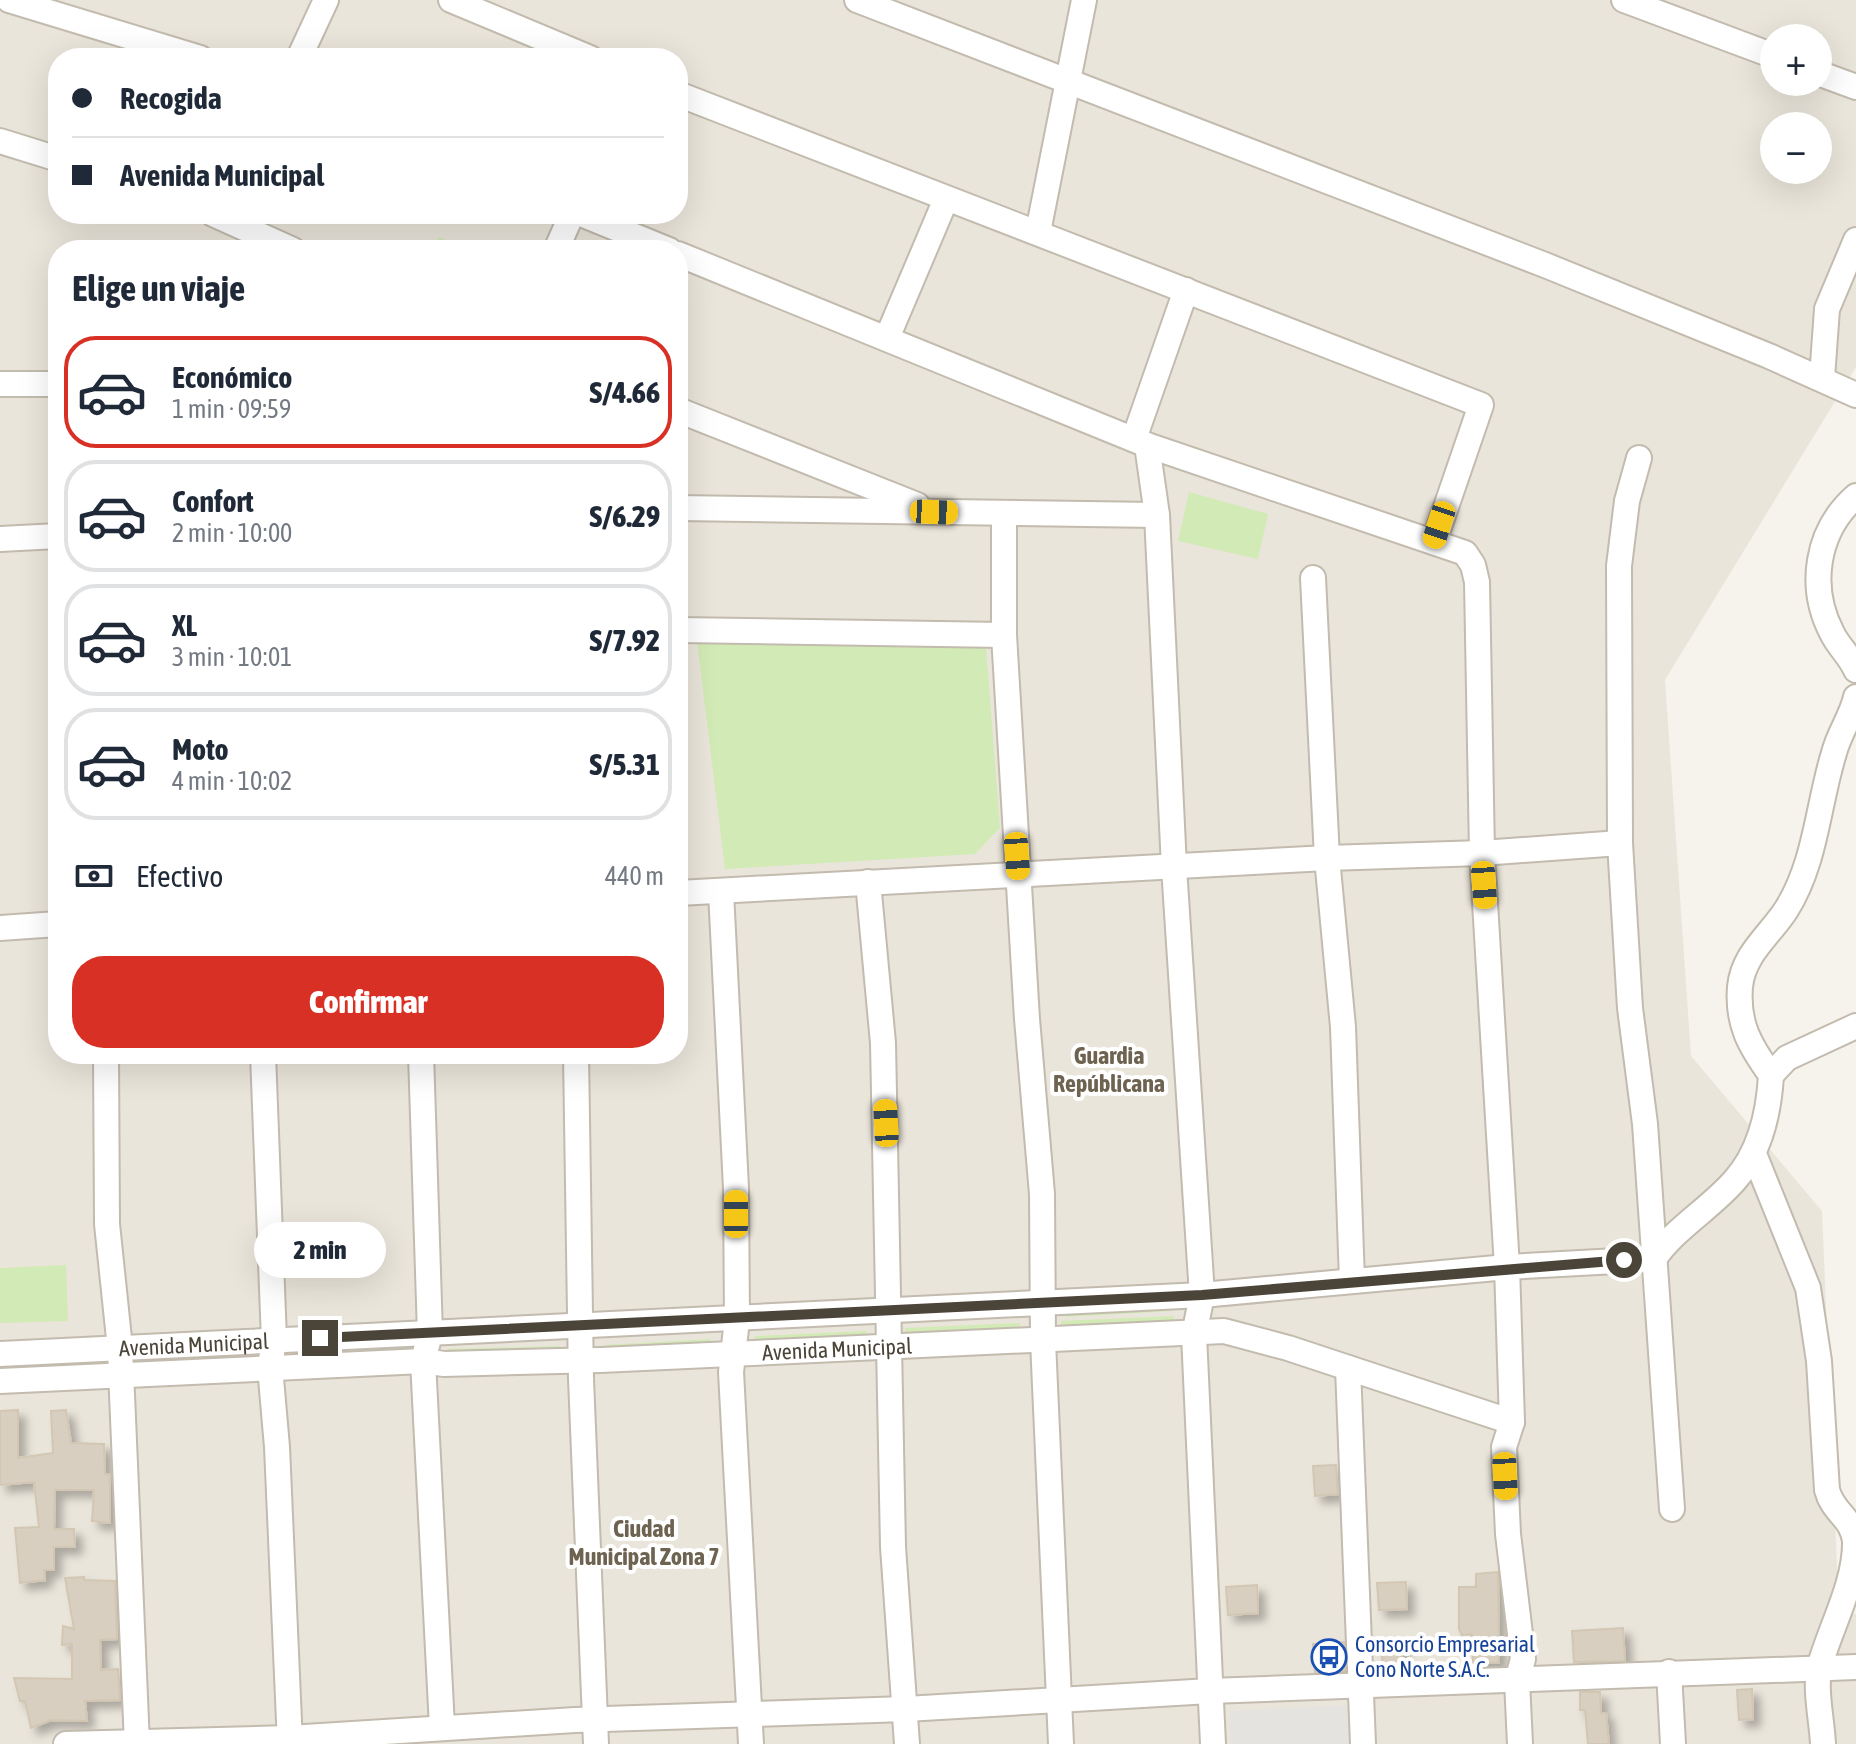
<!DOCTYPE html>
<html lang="es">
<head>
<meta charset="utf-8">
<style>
  body { margin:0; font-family:"Asap Condensed",sans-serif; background:#f6f6f7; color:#1f2937; height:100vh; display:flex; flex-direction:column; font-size:30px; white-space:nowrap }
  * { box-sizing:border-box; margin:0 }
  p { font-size:26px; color:#747a83 }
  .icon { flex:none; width:44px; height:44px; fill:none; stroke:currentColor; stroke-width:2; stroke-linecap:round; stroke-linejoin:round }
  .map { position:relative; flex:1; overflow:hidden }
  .drawer { position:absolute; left:48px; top:240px; width:640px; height:824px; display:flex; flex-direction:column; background:#fff; border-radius:32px; box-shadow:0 8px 32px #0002 }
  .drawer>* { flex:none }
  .top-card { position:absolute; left:48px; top:48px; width:640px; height:176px; border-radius:32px; box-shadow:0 8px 32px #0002; display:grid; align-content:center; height:176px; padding:0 24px; background:#fff }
  .tools { position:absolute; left:1760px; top:24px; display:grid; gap:16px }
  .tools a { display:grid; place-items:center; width:72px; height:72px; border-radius:50%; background:#fff; box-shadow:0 8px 32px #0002; font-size:40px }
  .end { position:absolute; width:36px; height:36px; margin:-18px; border:10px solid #4b4439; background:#fff; box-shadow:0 0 0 4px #fff }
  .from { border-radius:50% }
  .bubble { position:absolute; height:56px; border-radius:28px; background:#fff; box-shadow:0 8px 32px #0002; font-size:26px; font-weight:800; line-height:56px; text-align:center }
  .car { position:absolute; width:24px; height:48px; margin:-24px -12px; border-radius:10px; box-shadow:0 0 6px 2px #0007; background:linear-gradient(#f5c518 24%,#345 0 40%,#f5c518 0 76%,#345 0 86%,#f5c518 0) }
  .top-card b { display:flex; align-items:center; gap:28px; height:76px; font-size:30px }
  .top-card b+b { border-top:2px solid #e0e1e3 }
  .top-card i { width:20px; height:20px; background:#1f2937 }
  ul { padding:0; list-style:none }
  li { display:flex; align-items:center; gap:24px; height:112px; margin:0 16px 12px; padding:0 8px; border:4px solid #e0e1e3; border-radius:32px }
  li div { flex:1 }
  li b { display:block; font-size:30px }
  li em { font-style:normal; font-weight:800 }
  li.current { border-color:#d93025 }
  li>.icon { width:72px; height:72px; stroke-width:1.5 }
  h2 { padding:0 24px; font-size:36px; line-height:96px }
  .pay { display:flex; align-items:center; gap:20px; height:88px; padding:0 24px; font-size:30px }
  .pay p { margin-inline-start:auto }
  .button { display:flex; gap:16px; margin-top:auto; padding:16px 24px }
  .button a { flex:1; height:92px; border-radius:32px; background:#d93025; color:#fff; font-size:32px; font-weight:800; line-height:92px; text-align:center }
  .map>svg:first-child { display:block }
  .residential { fill:#eae5da; fill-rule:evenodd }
  .green { fill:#d2eab5 }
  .parking { fill:#e5e3e0 }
  .building { fill:#d8cfc1; stroke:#d3c7b4; stroke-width:2; filter:url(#shadow) }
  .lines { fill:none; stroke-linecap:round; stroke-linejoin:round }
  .minor-casing { stroke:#c2bbae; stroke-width:28 }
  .minor { stroke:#fff; stroke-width:24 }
  .route { stroke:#4b4439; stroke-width:10 }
  .labels { text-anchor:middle; stroke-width:8; stroke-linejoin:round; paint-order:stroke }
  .street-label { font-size:22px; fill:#4b4439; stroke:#fff }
  .transit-label { font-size:22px; fill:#164399; stroke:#fff; text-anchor:start }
  .neighbourhood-label { font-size:24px; font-weight:bold; fill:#6e6250; stroke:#fff }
</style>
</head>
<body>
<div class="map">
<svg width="1856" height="1744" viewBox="0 0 1856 1744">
  <defs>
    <filter id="shadow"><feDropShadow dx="7" dy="7" stdDeviation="4" flood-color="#0004"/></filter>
  </defs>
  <rect width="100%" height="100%" fill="#f6f3ec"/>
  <path class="residential" d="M 0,0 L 1856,0 L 1856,367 L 1665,680 L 1691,1056 L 1822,1211 L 1839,1614 L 1856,1614 L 1856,1744 L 0,1744 ZM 1774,38 L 1818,38 L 1818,82 L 1774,82 ZM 58,58 L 678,58 L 678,214 L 58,214 ZM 1774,126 L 1818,126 L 1818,170 L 1774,170 ZM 58,250 L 678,250 L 678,1054 L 58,1054 Z"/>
  <path class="green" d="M 439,237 L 470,250 L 433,250 Z
    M 1189,492 L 1268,514 L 1258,559 L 1178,541 Z
    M 697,641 L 986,647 L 1000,828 L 975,854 L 725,869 Z
    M 66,1265 L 68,1321 L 0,1323 L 0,1268 Z
    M 1173,1304 L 1173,1311 L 1066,1317 L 1066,1311 Z
    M 1174,1316 L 1175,1325 L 1061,1328 L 1061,1321 Z
    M 1020,1323 L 1021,1332 L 906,1335 L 905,1328 Z
    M 867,1331 L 867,1337 L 755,1343 L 755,1336 Z
    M 711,1339 L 709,1346 L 605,1351 L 605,1345 Z
    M 398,1346 L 396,1352 L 298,1354 L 298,1350 Z
    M 560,1346 L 560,1352 L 448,1353 L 448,1349 Z
    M 245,1354 L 244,1359 L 151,1362 L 151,1358 Z
    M 94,1359 L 94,1366 L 0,1372 L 0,1362 Z"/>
  <path class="parking" d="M 1347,1705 L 1349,1744 L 1231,1744 L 1229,1711 Z"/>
  <path class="building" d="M 18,1410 L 18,1458 L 53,1453 L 51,1411 L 66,1410 L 71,1443 L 104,1444 L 105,1474 L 109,1474 L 110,1487 L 110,1523 L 92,1521 L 94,1490 L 55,1490 L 54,1529 L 74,1529 L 75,1547 L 54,1547 L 54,1570 L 44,1570 L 45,1580 L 20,1583 L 15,1528 L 39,1527 L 34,1482 L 0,1485 L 0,1411 Z
    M 1336,1465 L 1338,1494 L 1315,1496 L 1313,1466 Z
    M 1498,1572 L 1499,1663 L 1473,1663 L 1472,1634 L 1462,1635 L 1459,1629 L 1459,1587 L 1476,1587 L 1476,1574 Z
    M 84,1577 L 84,1580 L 115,1581 L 117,1639 L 100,1640 L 101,1670 L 118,1669 L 120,1700 L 85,1701 L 87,1721 L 51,1720 L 31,1728 L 25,1701 L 20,1701 L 14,1678 L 72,1679 L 72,1644 L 62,1645 L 63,1626 L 74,1629 L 65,1578 Z
    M 1406,1582 L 1407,1609 L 1379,1610 L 1377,1583 Z
    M 1257,1585 L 1258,1613 L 1228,1615 L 1226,1587 Z
    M 1623,1628 L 1625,1661 L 1574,1662 L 1572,1631 Z
    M 1400,1639 L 1402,1664 L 1383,1666 L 1380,1641 Z
    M 1344,1642 L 1345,1670 L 1315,1672 L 1313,1644 Z
    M 1752,1689 L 1753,1719 L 1739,1720 L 1737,1690 Z
    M 1580,1692 L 1600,1692 L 1601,1713 L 1606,1713 L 1609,1744 L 1588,1744 L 1585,1710 L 1580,1710 Z"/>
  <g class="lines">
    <defs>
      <g id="minor">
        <path d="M 9,0 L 200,58"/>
        <path d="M 451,0 L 590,58"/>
        <path d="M 857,0 L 1545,265 L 1769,356 L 1856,395"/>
        <path d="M 1624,0 L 1774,56"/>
        <path d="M 299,58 L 326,0"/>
        <path d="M 1818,73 L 1856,87"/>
        <path d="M 678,94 L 1481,405 L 1434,542"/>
        <path d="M 0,141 L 58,159"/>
        <path d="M 213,214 L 293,250"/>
        <path d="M 581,214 L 669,250"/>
        <path d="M 1038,232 L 1084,0"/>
        <path d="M 556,250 L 572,214"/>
        <path d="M 678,254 L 1147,445 L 1465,553 L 1473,565 L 1477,582 L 1482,853 L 1507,1267 L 1512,1422 L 1504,1447 L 1508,1534 L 1523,1659 L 1517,1681 L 1520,1744"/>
        <path d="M 887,338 L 946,199"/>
        <path d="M 1822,378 L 1827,309 L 1856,240"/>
        <path d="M 0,384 L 58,384"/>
        <path d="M 678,410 L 917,505"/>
        <path d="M 1134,439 L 1186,290"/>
        <path d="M 1147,445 L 1157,515 L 1174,867 L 1202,1295 L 1194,1335 L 1213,1744"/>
        <path d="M 1639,458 L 1627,501 L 1619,566 L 1620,843 L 1630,1008 L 1645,1124 L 1672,1509"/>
        <path d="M 1856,496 C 1816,531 1808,587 1832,633 C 1838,646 1850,656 1856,670"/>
        <path d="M 678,508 L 1157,515"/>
        <path d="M 1004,515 L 1004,635 L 1027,1019 L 1042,1194 L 1043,1341 L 1061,1744"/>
        <path d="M 0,539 L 58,536"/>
        <path d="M 1313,578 L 1327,858 L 1343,1027 L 1352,1281"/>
        <path d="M 678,630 L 1004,635"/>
        <path d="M 868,882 L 883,1043 L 893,1547 L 907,1744"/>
        <path d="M 721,892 L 736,1188 L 737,1320 L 731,1372 L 751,1744"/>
        <path d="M 678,893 L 1327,858 L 1482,853 L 1620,843"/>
        <path d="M 0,928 L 58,924"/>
        <path d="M 106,1054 L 107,1224 L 120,1348 L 137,1744"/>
        <path d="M 263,1054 L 274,1340 L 270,1367 L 277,1447 L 290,1744"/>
        <path d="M 421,1054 L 430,1334 L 423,1361 L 442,1727"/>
        <path d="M 576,1054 L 581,1379 L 596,1744"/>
        <path d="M 1771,1075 L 1787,1058 L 1856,1026"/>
        <path d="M 1754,1154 L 1808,1288 L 1819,1361 L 1827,1490 C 1833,1513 1852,1517 1855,1541 C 1856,1582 1831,1626 1820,1665 C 1814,1688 1822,1720 1823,1744"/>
        <path id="s1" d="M 0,1354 L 1202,1295 L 1507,1267 L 1654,1259 C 1676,1227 1710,1209 1735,1180 C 1760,1152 1769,1112 1771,1075 C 1750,1046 1737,1024 1740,987 C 1743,954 1770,935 1786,910 C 1816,863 1818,804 1834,753 C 1839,733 1852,716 1856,697"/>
        <path d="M 1348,1368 L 1363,1744"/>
        <path id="s2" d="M 0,1381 L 423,1361 L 444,1364 L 601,1360 L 1224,1331 L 1288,1348 L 1512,1422"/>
        <path d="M 1669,1672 L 1673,1744"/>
        <path d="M 66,1744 L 289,1738 L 575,1720 L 906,1709 L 1210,1691 L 1856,1667"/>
      </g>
    </defs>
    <use href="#minor" class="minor-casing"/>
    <use href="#minor" class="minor"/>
  </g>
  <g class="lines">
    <path class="route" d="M 320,1338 L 1202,1295 L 1624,1260"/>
  </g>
  <defs>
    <symbol id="bus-ring" viewBox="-11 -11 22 22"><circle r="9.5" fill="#fff" stroke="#1a4fb4" stroke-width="1.5"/><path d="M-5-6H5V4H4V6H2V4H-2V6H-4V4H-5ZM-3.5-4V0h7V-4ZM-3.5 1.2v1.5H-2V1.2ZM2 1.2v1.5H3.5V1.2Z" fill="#1a4fb4"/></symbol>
  </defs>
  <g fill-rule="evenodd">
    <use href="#bus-ring" x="1309" y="1637" width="40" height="40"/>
  </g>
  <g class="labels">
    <g class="street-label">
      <text dy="8" stroke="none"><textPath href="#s1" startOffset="194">Avenida Municipal</textPath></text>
      <text dy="8" stroke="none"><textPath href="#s2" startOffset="838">Avenida Municipal</textPath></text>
    </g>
    <g class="transit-label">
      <text x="1355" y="1652">Consorcio Empresarial<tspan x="1355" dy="25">Cono Norte S.A.C.</tspan></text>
    </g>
    <g class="neighbourhood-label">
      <text x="1109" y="1064">Guardia<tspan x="1109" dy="28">Repúblicana</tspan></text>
      <text x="644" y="1537">Ciudad<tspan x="644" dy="28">Municipal Zona 7</tspan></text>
    </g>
  </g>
</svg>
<div class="tools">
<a>+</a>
<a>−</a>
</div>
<i class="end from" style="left:1624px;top:1260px"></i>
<i class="end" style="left:320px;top:1338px"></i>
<div class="bubble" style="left:254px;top:1222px;width:132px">2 min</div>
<i class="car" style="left:934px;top:512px;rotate:92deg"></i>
<i class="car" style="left:1439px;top:525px;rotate:198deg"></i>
<i class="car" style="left:1017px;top:856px;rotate:176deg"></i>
<i class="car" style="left:1484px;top:885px;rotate:176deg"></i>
<i class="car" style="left:886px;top:1123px;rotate:357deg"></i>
<i class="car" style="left:736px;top:1214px;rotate:0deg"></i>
<i class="car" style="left:1505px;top:1476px;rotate:177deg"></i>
<div class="top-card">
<b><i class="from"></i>Recogida</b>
<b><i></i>Avenida Municipal</b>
</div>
<section class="drawer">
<h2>Elige un viaje</h2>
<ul>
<li class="current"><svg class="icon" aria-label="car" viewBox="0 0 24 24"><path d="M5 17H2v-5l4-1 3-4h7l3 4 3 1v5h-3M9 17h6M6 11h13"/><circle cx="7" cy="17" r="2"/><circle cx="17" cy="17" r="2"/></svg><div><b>Económico</b><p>1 min · 09:59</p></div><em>S/4.66</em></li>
<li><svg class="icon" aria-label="car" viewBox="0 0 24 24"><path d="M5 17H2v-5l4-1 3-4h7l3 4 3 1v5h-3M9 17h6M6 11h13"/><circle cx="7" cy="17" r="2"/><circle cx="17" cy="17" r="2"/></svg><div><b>Confort</b><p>2 min · 10:00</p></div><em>S/6.29</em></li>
<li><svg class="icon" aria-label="car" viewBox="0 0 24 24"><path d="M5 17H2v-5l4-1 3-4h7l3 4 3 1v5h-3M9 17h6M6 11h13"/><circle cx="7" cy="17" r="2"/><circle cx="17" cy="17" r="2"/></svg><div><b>XL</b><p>3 min · 10:01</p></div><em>S/7.92</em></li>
<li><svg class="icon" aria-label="car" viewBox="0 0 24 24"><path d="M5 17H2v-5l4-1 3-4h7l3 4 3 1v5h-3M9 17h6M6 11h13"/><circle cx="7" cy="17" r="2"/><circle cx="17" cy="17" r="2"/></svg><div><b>Moto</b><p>4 min · 10:02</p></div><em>S/5.31</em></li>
</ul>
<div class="pay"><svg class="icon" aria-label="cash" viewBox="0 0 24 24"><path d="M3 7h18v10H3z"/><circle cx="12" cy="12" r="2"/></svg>Efectivo<p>440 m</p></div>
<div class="button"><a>Confirmar</a></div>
</section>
</div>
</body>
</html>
